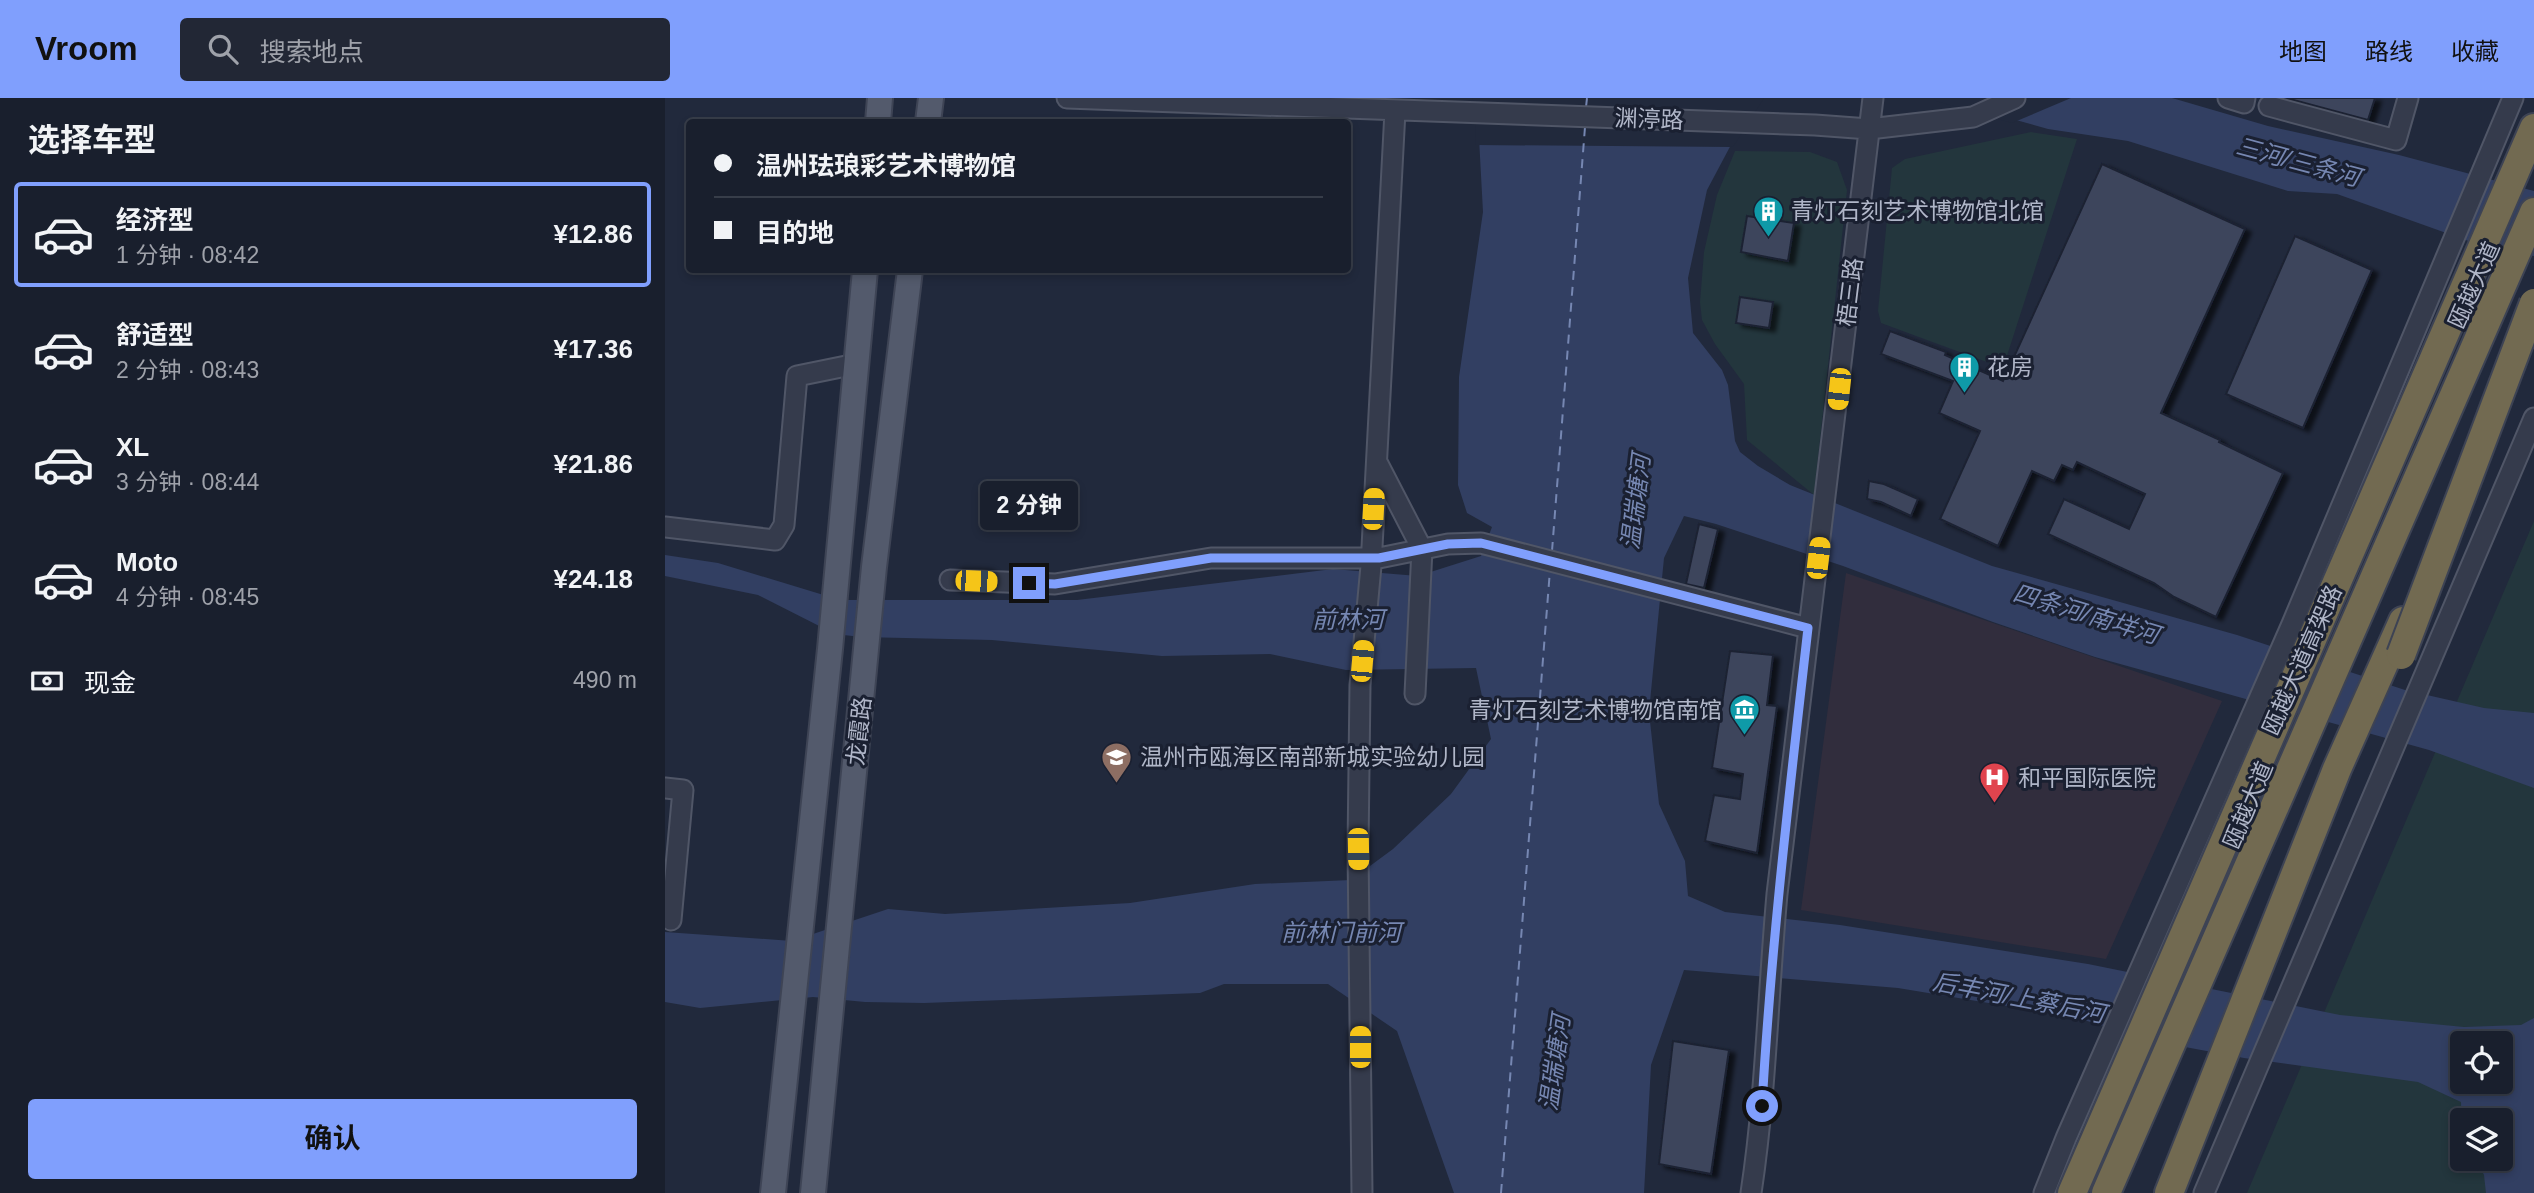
<!DOCTYPE html>
<html lang="zh">
<head>
<meta charset="utf-8">
<style>
  body { margin:0; font-family:Arial,"Noto Sans SC",sans-serif; background:#222735; color:#f1f3f6; height:100vh; display:flex; flex-direction:column; font-size:26px; white-space:nowrap }
  * { box-sizing:border-box; margin:0 }
  p { font-size:23px; color:#9fa2aa }
  .icon { flex:none; width:38px; height:38px; fill:none; stroke:currentColor; stroke-width:2; stroke-linecap:round; stroke-linejoin:round }
  .map { position:relative; flex:1; overflow:hidden }
  .details { display:flex; flex-direction:column; background:#191f2d; width:665px }
  .details>* { flex:none }
  .banner { position:absolute; left:21px; top:21px; width:665px; height:154px; border-radius:7px; box-shadow:0 4px 10px #0003,0 0 0 2px #373d49; display:grid; align-content:center; height:154px; padding:0 28px; background:#191f2d }
  .buttons { position:absolute; left:1785px; top:933px; display:grid; gap:14px }
  .buttons a { display:grid; place-items:center; width:63px; height:63px; border-radius:7px; background:#191f2d; box-shadow:0 4px 10px #0003,0 0 0 2px #373d49; font-size:35px }
  .end { position:absolute; width:32px; height:32px; margin:-16px; border:9px solid #809ffd; background:#111; box-shadow:0 0 0 4px #111 }
  .from { border-radius:50% }
  .bubble { position:absolute; height:49px; border-radius:7px; background:#191f2d; box-shadow:0 4px 10px #0003,0 0 0 2px #373d49; font-size:23px; font-weight:700; line-height:49px; text-align:center }
  .car { position:absolute; width:21px; height:42px; margin:-21px -10px; border-radius:9px; box-shadow:0 0 5px 2px #0007; background:linear-gradient(#f5c518 24%,#345 0 40%,#f5c518 0 76%,#345 0 86%,#f5c518 0) }
  .banner b { display:flex; align-items:center; gap:24px; height:66px; font-size:26px }
  .banner b+b { border-top:2px solid #373d49 }
  .banner i { width:18px; height:18px; background:#f1f3f6 }
  ul { padding:0; list-style:none }
  li { display:flex; align-items:center; gap:21px; height:105px; margin:0 14px 10px; padding:0 14px; border:4px solid transparent; border-radius:7px }
  li div { flex:1 }
  li b { display:block; font-size:26px }
  li em { font-style:normal; font-weight:700 }
  li.current { border-color:#809ffd }
  li>.icon { width:63px; height:63px; stroke-width:1.5 }
  h2 { padding:0 28px; font-size:32px; line-height:84px }
  .pay { display:flex; align-items:center; gap:18px; height:77px; padding:0 28px; font-size:26px }
  .pay p { margin-inline-start:auto }
  .primary-button { display:flex; gap:14px; margin-top:auto; padding:14px 28px }
  .primary-button a { flex:1; height:80px; border-radius:7px; background:#809ffd; color:#111; font-size:28px; font-weight:700; line-height:80px; text-align:center }
  header { display:flex; align-items:center; gap:42px; box-sizing:border-box; height:98px; padding:0 35px; background:#809ffd; color:#111 }
  header strong { font-size:33px }
  nav { display:flex; gap:38px; margin-inline-start:auto; font-size:24px }
  .search { width:490px; height:63px; background:#222735; display:flex; align-items:center; gap:18px; box-sizing:border-box; padding:0 24px; border-radius:7px; color:#9fa2aa; font-size:26px }
  main { display:flex; flex:1; min-height:0 }
  .map>svg:first-child { display:block }
  .medical { fill:#312d3d }
  .green { fill:#23363d; fill-rule:evenodd }
  .water { fill:#323f62; fill-rule:evenodd }
  .pier { fill:#21293c }
  .lines { fill:none; stroke-linecap:round; stroke-linejoin:round }
  .ferry { stroke:#7687b2; stroke-width:2; stroke-dasharray:9 7; stroke-linecap:butt }
  .building { fill:#3d455c; stroke:#1c2233; stroke-width:2; filter:url(#shadow) }
  .minor-casing { stroke:#505667; stroke-width:23 }
  .major-casing { stroke:#3e4455; stroke-width:28 }
  .highway-casing { stroke:#3d4354; stroke-width:32 }
  .minor { stroke:#353b4c; stroke-width:19 }
  .major { stroke:#535a6c; stroke-width:24 }
  .highway { stroke:#726a51; stroke-width:28 }
  .highway-bridge-casing { stroke:#3d4354; stroke-width:32; stroke-linecap:butt }
  .highway-bridge { stroke:#726a51; stroke-width:28 }
  .route { stroke:#809ffd; stroke-width:9 }
  .labels { text-anchor:middle; stroke-width:6; stroke-linejoin:round; paint-order:stroke }
  .street-label { font-size:23px; fill:#b0b6c8; stroke:#1a2031 }
  .poi-label { font-size:23px; fill:#b0b6c8; stroke:#1a2031; text-anchor:start }
  .water-label { font-size:24px; font-style:italic; fill:#7687b2; stroke:#1a2031 }
</style>
</head>
<body>
<header>
<strong>Vroom</strong>
<div class="search"><svg class="icon" aria-label="search" viewBox="0 0 24 24"><circle cx="10" cy="10" r="6"/><path d="M15 15l6 6"/></svg>搜索地点</div>
<nav><a>地图</a><a>路线</a><a>收藏</a></nav>
</header>
<main>
<section class="details">
<h2>选择车型</h2>
<ul>
<li class="current"><svg class="icon" aria-label="car" viewBox="0 0 24 24"><path d="M5 17H2v-5l4-1 3-4h7l3 4 3 1v5h-3M9 17h6M6 11h13"/><circle cx="7" cy="17" r="2"/><circle cx="17" cy="17" r="2"/></svg><div><b>经济型</b><p>1 分钟 · 08:42</p></div><em>¥12.86</em></li>
<li><svg class="icon" aria-label="car" viewBox="0 0 24 24"><path d="M5 17H2v-5l4-1 3-4h7l3 4 3 1v5h-3M9 17h6M6 11h13"/><circle cx="7" cy="17" r="2"/><circle cx="17" cy="17" r="2"/></svg><div><b>舒适型</b><p>2 分钟 · 08:43</p></div><em>¥17.36</em></li>
<li><svg class="icon" aria-label="car" viewBox="0 0 24 24"><path d="M5 17H2v-5l4-1 3-4h7l3 4 3 1v5h-3M9 17h6M6 11h13"/><circle cx="7" cy="17" r="2"/><circle cx="17" cy="17" r="2"/></svg><div><b>XL</b><p>3 分钟 · 08:44</p></div><em>¥21.86</em></li>
<li><svg class="icon" aria-label="car" viewBox="0 0 24 24"><path d="M5 17H2v-5l4-1 3-4h7l3 4 3 1v5h-3M9 17h6M6 11h13"/><circle cx="7" cy="17" r="2"/><circle cx="17" cy="17" r="2"/></svg><div><b>Moto</b><p>4 分钟 · 08:45</p></div><em>¥24.18</em></li>
</ul>
<div class="pay"><svg class="icon" aria-label="cash" viewBox="0 0 24 24"><path d="M3 7h18v10H3z"/><circle cx="12" cy="12" r="2"/></svg>现金<p>490 m</p></div>
<div class="primary-button"><a>确认</a></div>
</section>
<div class="map">
<svg width="1869" height="1095" viewBox="0 0 1869 1095">
  <defs>
    <filter id="shadow"><feDropShadow dx="6" dy="3.5" stdDeviation="2" flood-color="#0009"/></filter>
  </defs>
  <rect width="100%" height="100%" fill="#21293c"/>
  <path class="medical" d="M 1181,475 L 1557,603 L 1441,861 L 1136,812 Z"/>
  <path class="green" d="M 1366,34 L 1412,41 L 1338,270 L 1216,225 L 1213,213 L 1227,70 L 1240,61 Z
    M 1070,53 L 1145,54 L 1172,64 L 1182,92 L 1149,397 L 1082,342 L 1079,286 L 1050,246 L 1037,222 L 1035,204 L 1039,154 L 1052,97 Z
    M 1869,423 L 1869,1095 L 1582,1095 ZM 1797,945 L 1836,945 L 1836,984 L 1797,984 ZM 1797,1022 L 1836,1022 L 1836,1060 L 1797,1060 Z"/>
  <path class="water" d="M 810,0 L 1096,0 L 1076,28 L 1042,92 L 1023,180 L 1028,235 L 1057,272 L 1063,287 L 1070,343 L 1075,354 L 1093,368 L 1125,387 L 1327,468 L 1572,537 L 1740,592 L 1819,610 L 1869,615 L 1869,690 L 1764,652 L 1430,559 L 1328,524 L 1178,468 L 1051,426 L 1019,418 L 999,460 L 984,614 L 994,706 L 1020,763 L 1023,798 L 1060,814 L 1175,827 L 1423,866 L 1675,917 L 1799,929 L 1856,927 L 1869,920 L 1869,1095 L 1821,1095 L 1819,1077 L 1811,1061 L 1836,1060 L 1836,1022 L 1797,1022 L 1797,1035 L 1796,1004 L 1753,984 L 1579,960 L 1488,943 L 1409,919 L 1233,890 L 1019,872 L 986,967 L 979,1095 L 789,1095 L 732,933 L 663,886 L 559,886 L 535,895 L 259,905 L 200,904 L 148,899 L 35,910 L 0,904 L 0,834 L 127,843 L 223,811 L 280,816 L 465,805 L 590,786 L 686,782 L 728,751 L 786,696 L 826,641 L 811,570 L 681,572 L 605,556 L 497,558 L 327,542 L 196,539 L 170,536 L 93,497 L 0,478 L 0,457 L 53,465 L 175,502 L 412,502 L 668,471 L 753,478 L 816,458 L 827,429 L 802,415 L 793,387 L 794,279 L 818,114 L 812,3 ZM 1797,945 L 1836,945 L 1836,984 L 1797,984 Z
    M 1272,0 L 1507,0 L 1603,28 L 1734,57 L 1869,93 L 1869,158 L 1826,151 L 1672,96 L 1623,93 L 1463,43 L 1383,31 Z"/>
  <path class="pier" d="M 807,0 L 1099,0 L 1068,49 L 811,47 L 809,4 Z
    M 1269,0 L 1406,0 L 1347,25 L 1271,3 Z"/>
  <g class="lines">
    <path class="ferry" d="M 921,9 L 922,0
      M 887,453 L 920,29
      M 836,1095 L 885,472"/>
  </g>
  <path class="building" d="M 1621,0 L 1710,0 L 1703,22 Z
    M 1437,66 L 1580,131 L 1496,315 L 1555,342 L 1554,344 L 1618,375 L 1551,519 L 1509,499 L 1489,485 L 1383,436 L 1399,401 L 1464,431 L 1480,396 L 1412,364 L 1408,372 L 1397,367 L 1389,383 L 1367,373 L 1333,448 L 1275,421 L 1315,333 L 1274,315 L 1288,283 L 1216,256 L 1225,233 L 1281,254 L 1280,257 L 1338,283 Z
    M 1082,118 L 1129,125 L 1123,163 L 1076,154 Z
    M 1630,138 L 1707,172 L 1638,330 L 1561,296 Z
    M 1075,199 L 1108,204 L 1104,230 L 1071,225 Z
    M 1204,383 L 1219,386 L 1253,401 L 1246,418 L 1216,404 L 1202,401 Z
    M 1034,426 L 1053,431 L 1039,490 L 1021,486 Z
    M 1065,553 L 1108,557 L 1102,607 L 1112,608 L 1092,755 L 1040,743 L 1049,697 L 1075,701 L 1078,676 L 1047,670 Z
    M 1008,943 L 1064,952 L 1046,1076 L 994,1066 Z"/>
  <g class="lines">
    <defs>
      <path id="minor" d="M 402,0 L 1150,27 L 1204,31 L 1308,19 L 1350,0
        M 1563,0 L 1579,5 L 1580,0
        M 1604,8 L 1731,42 L 1743,0
        M 712,364 L 757,451 L 750,596
        M 0,429 L 110,442 L 119,427 L 132,278 L 191,266
        M 285,482 L 390,486 L 546,460 L 714,460 L 783,446 L 816,445 L 1143,530
        M 0,690 L 18,692 L 6,822
        M 697,1095 L 693,751 L 695,587 L 706,468 L 730,13
        M 1086,1095 C 1101,996 1103,896 1112,796 L 1208,0
        M 1379,1095 L 1401,1040 L 1627,526 L 1848,0
        M 1539,1095 L 1869,320"/>
      <path id="major" d="M 213,24 L 215,0
        M 263,24 L 266,0
        M 108,1095 L 165,551 L 200,172
        M 148,1095 L 209,469 L 245,172"/>
      <path id="highway" d="M 1407,1095 L 1869,30
        M 1441,1095 L 1869,114
        M 1504,1095 L 1672,671 L 1738,523"/>
    </defs>
    <use href="#minor" class="minor-casing"/>
    <use href="#major" class="major-casing"/>
    <use href="#highway" class="highway-casing"/>
    <use href="#minor" class="minor"/>
    <use href="#major" class="major"/>
    <use href="#highway" class="highway"/>
    <defs>
      <path id="highway-bridge" d="M 1736,557 L 1869,205"/>
    </defs>
    <use href="#highway-bridge" class="highway-bridge-casing"/>
    <use href="#highway-bridge" class="highway-bridge"/>
  </g>
  <g class="lines">
    <path class="route" d="M 364,485 L 390,486 L 546,460 L 714,460 L 783,446 L 816,445 L 1143,530 C 1125,689 1106,848 1097,1008"/>
  </g>
  <defs>
    <symbol id="building-pin" viewBox="-11 -11 22 30"><path d="M0 17L-7.5 6A9.5 9.5 0 1 1 7.5 6Z" fill="#0f9aa8" stroke="#1a2031"/><path d="M-4-6H4V6H1V3H-1V6H-4ZM-2.5-4.3h1.7v1.8h-1.7ZM.8-4.3h1.7v1.8H.8ZM-2.5-1h1.7V.8h-1.7ZM.8-1h1.7V.8H.8Z" fill="#fff"/></symbol>
    <symbol id="museum-pin" viewBox="-11 -11 22 30"><path d="M0 17L-7.5 6A9.5 9.5 0 1 1 7.5 6Z" fill="#0f9aa8" stroke="#1a2031"/><path d="M0-6L6-3V-2H-6V-3ZM-5-1h2V3h-2ZM-1-1h2V3h-2ZM3-1h2V3H3ZM-6 4H6V6H-6Z" fill="#fff"/></symbol>
    <symbol id="school-pin" viewBox="-11 -11 22 30"><path d="M0 17L-7.5 6A9.5 9.5 0 1 1 7.5 6Z" fill="#8d6e63" stroke="#1a2031"/><path d="M0-5L7-2L0 1L-7-2ZM-4 1L0 2.5L4 1V4Q0 6-4 4Z" fill="#fff"/></symbol>
    <symbol id="hospital-pin" viewBox="-11 -11 22 30"><path d="M0 17L-7.5 6A9.5 9.5 0 1 1 7.5 6Z" fill="#e0444e" stroke="#1a2031"/><path d="M-5-5h3v3.5h4V-5h3V5h-3V1.5h-4V5h-3Z" fill="#fff"/></symbol>
  </defs>
  <g fill-rule="evenodd">
    <use href="#building-pin" x="1086" y="96" width="35" height="47"/>
    <use href="#building-pin" x="1282" y="252" width="35" height="47"/>
    <use href="#museum-pin" x="1062" y="594" width="35" height="47"/>
    <use href="#school-pin" x="434" y="642" width="35" height="47"/>
    <use href="#hospital-pin" x="1312" y="662" width="35" height="47"/>
  </g>
  <g class="labels">
    <g class="street-label">
      <text transform="translate(984 21) rotate(2)" y="8">渊渟路</text>
      <text transform="translate(1809 187) rotate(-66)" y="8">瓯越大道</text>
      <text transform="translate(1185 194) rotate(-83)" y="8">梧三路</text>
      <text transform="translate(1637 562) rotate(-66)" y="8">瓯越大道高架路</text>
      <text transform="translate(194 633) rotate(-84)" y="8">龙霞路</text>
      <text transform="translate(1583 707) rotate(-67)" y="8">瓯越大道</text>
    </g>
    <g class="poi-label">
      <text x="1126" y="121">青灯石刻艺术博物馆北馆</text>
      <text x="1322" y="277">花房</text>
      <text x="1057" y="620" text-anchor="end">青灯石刻艺术博物馆南馆</text>
      <text x="475" y="667">温州市瓯海区南部新城实验幼儿园</text>
      <text x="1353" y="688">和平国际医院</text>
    </g>
    <g class="water-label">
      <text transform="translate(1633 64) rotate(15)" y="8">三河/三条河</text>
      <text transform="translate(971 404) rotate(-83)" y="8">温瑞塘河</text>
      <text transform="translate(1421 516) rotate(17)" y="8">四条河/南垟河</text>
      <text x="683" y="530">前林河</text>
      <text x="676" y="843">前林门前河</text>
      <text transform="translate(1354 900) rotate(11)" y="8">后丰河/上蔡后河</text>
      <text transform="translate(890 965) rotate(-82)" y="8">温瑞塘河</text>
    </g>
  </g>
</svg>
<div class="buttons">
<a><svg class="icon" aria-label="locate" viewBox="0 0 24 24"><circle cx="12" cy="12" r="6"/><path d="M12 2v4M12 18v4M2 12h4M18 12h4"/></svg></a>
<a><svg class="icon" aria-label="layers" viewBox="0 0 24 24"><path d="M12 4l9 5-9 5-9-5zM3 14l9 5 9-5"/></svg></a>
</div>
<i class="end from" style="left:1097px;top:1008px"></i>
<i class="end" style="left:364px;top:485px"></i>
<div class="bubble" style="left:315px;top:383px;width:98px">2 分钟</div>
<i class="car" style="left:1174px;top:291px;rotate:186deg"></i>
<i class="car" style="left:708px;top:411px;rotate:3deg"></i>
<i class="car" style="left:1153px;top:460px;rotate:7deg"></i>
<i class="car" style="left:311px;top:483px;rotate:92deg"></i>
<i class="car" style="left:697px;top:563px;rotate:5deg"></i>
<i class="car" style="left:693px;top:751px;rotate:179deg"></i>
<i class="car" style="left:695px;top:949px;rotate:0deg"></i>
<div class="banner">
<b><i class="from"></i>温州珐琅彩艺术博物馆</b>
<b><i></i>目的地</b>
</div>
</div>
</main>
</body>
</html>
